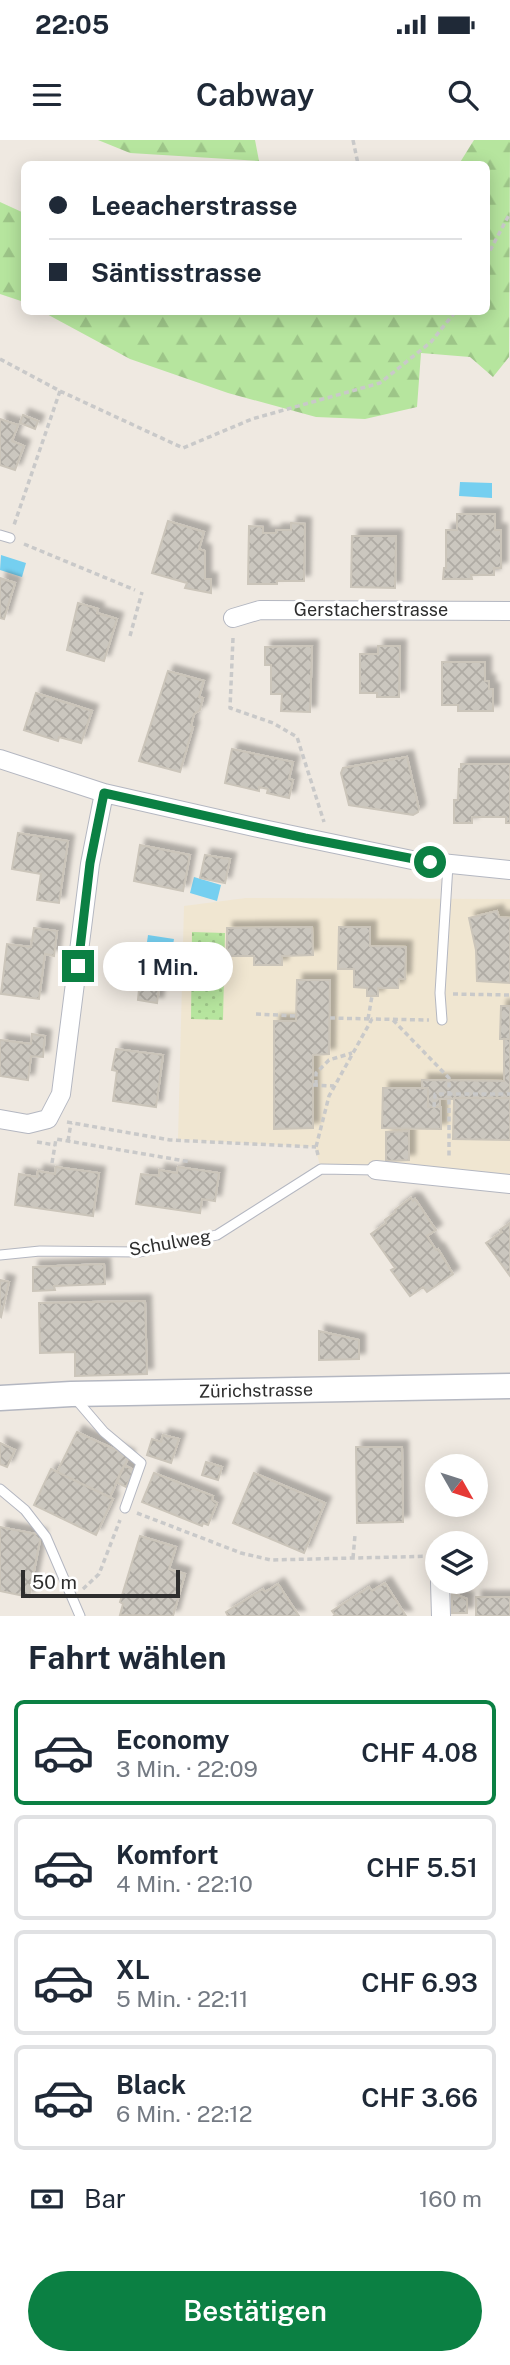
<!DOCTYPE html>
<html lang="de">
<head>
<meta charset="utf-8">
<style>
  body { margin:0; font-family:"Public Sans",sans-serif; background:#f6f6f7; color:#1f2937; height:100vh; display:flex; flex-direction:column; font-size:26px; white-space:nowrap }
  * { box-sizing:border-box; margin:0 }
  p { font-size:23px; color:#747a83 }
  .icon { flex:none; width:38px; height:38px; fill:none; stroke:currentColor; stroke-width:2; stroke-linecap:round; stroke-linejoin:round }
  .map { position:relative; height:1476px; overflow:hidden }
  .side { display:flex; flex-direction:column; background:#fff; flex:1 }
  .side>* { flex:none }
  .hud { position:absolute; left:21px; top:21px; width:469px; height:154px; border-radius:10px; box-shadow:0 4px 18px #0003; display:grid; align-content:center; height:154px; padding:0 28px; background:#fff }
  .needle { width:46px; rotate:129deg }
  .fabs { position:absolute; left:425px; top:1314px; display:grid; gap:14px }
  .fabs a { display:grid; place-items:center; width:63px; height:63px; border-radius:50%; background:#fff; box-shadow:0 4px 18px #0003; font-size:35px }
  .scale { position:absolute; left:21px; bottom:18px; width:159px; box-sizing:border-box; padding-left:7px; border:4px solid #2e2e2e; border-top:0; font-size:19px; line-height:24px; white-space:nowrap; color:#2e2e2e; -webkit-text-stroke:5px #fff; paint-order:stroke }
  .end { position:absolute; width:32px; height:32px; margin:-16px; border:9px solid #0b8043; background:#fff; box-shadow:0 0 0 4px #fff }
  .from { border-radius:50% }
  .bubble { position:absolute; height:49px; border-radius:24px; background:#fff; box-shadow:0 4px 18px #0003; font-size:23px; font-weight:600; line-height:49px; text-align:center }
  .hud b { display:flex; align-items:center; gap:24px; height:66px; font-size:26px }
  .hud b+b { border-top:2px solid #e0e1e3 }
  .hud i { width:18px; height:18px; background:#1f2937 }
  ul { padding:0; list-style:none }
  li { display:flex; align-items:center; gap:21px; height:105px; margin:0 14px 10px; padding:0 14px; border:4px solid #e0e1e3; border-radius:10px }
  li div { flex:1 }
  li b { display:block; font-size:26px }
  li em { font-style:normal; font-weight:600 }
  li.on { border-color:#0b8043 }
  li>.icon { width:63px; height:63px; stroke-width:1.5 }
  h2 { padding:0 28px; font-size:32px; line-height:84px }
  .pay { display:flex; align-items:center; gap:18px; height:77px; padding:0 28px; font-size:26px }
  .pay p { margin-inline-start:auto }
  .button { display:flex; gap:14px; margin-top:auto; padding:14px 28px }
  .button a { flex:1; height:80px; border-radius:42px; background:#0b8043; color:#fff; font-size:28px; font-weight:600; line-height:80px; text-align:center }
  .status { display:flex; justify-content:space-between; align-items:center; height:49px; padding:0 35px; background:#fff; direction:ltr }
  .status svg { height:19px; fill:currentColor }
  header { display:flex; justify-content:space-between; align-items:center; height:91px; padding:0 28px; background:#fff; font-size:32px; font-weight:600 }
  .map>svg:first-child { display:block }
  .education { fill:#f0e6d1 }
  .green { fill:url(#green-dots) }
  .forest { fill:url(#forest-firs) }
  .water { fill:#75cff0 }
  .building { fill:url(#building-cross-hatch); stroke:#cbc5ba; stroke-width:2; filter:url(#shadow) }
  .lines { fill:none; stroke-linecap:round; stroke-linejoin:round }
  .lane-casing { stroke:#b4b7c1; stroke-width:11 }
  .street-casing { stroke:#b4b7c1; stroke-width:20 }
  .secondary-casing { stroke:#b4b7c1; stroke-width:27 }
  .path { stroke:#c9c9c9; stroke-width:3.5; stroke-dasharray:5 3.5; stroke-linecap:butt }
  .lane { stroke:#fff; stroke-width:9 }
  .street { stroke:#fff; stroke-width:18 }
  .secondary { stroke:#fff; stroke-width:24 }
  .route { stroke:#0b8043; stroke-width:9 }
  .labels { text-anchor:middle; stroke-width:6; stroke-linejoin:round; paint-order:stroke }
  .street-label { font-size:18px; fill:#2e2e2e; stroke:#fff }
</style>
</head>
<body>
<div class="status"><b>22:05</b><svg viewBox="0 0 49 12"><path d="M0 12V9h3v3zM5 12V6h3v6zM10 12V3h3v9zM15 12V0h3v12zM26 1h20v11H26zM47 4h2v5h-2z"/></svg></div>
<header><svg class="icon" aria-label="menu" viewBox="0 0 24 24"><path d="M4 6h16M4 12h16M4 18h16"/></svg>Cabway<svg class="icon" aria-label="search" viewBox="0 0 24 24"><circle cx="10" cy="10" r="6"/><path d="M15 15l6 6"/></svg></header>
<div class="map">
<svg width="510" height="1476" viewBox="0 0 510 1476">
  <defs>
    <pattern id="green-dots" width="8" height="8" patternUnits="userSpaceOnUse" patternTransform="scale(1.75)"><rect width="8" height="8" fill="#b6e59e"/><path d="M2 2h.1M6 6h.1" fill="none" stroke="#9dc588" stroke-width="1.8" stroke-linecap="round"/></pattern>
    <pattern id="forest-firs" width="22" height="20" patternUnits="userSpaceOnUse" patternTransform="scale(1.75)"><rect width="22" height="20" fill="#b6e59e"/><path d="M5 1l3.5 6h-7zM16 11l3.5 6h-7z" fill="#9dc588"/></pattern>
    <pattern id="building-cross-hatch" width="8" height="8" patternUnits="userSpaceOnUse" patternTransform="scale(1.75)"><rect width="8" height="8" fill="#cbc7bf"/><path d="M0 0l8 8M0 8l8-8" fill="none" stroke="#afaba4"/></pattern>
    <filter id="shadow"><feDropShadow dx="6" dy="-6" stdDeviation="2" flood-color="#0004"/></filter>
  </defs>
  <rect width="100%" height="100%" fill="#efe9e1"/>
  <path class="education" d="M 246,758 L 510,759 L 510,1044 L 321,1029 L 315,1007 L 178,999 L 184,766 Z"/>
  <path class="green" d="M 192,792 L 225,793 L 223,880 L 191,879 Z"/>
  <path class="forest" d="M 98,0 L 255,0 L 259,21 L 130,13 Z
    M 474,0 L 510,0 L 509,217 L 493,237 L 470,217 L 421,213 L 417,267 L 365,279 L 316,277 L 228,253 L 130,219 L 43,172 L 296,172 L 316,173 L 319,172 L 486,172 L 486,24 L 459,24 Z
    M 0,62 L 24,73 L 24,162 L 0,154 Z"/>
  <path class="water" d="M 460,342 L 492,343 L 492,358 L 459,356 Z
    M 1,415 L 26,423 L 22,437 L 0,430 Z
    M 194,737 L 221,745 L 217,761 L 190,753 Z
    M 148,795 L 174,799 L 172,812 L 146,809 Z"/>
  <path class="building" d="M 23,275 L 38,281 L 35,289 L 20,283 Z
    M 0,279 L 18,285 L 12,301 L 24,306 L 15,330 L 0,325 Z
    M 457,374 L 495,374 L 495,390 L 501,390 L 501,428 L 494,428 L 494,435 L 471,435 L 472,439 L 443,439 L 444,428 L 446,428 L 446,390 L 457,390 Z
    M 168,381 L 204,392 L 199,409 L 205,411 L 205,439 L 211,439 L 211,453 L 185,448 L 187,443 L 152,433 Z
    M 291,383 L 305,384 L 304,441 L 277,441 L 277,444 L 248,444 L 249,386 L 263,387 L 263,393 L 276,393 L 276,390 L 291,390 Z
    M 352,396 L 396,396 L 395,448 L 351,447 Z
    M 0,438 L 15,443 L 4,479 L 0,478 Z
    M 78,463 L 98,469 L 97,473 L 117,479 L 104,521 L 67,510 Z
    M 312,506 L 310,572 L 281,571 L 282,554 L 271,554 L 271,525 L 265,525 L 265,507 Z
    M 378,506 L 400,506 L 399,557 L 377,557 L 377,553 L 360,553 L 360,514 L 378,514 Z
    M 442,522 L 485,522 L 485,541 L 489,541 L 489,549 L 493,549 L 493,571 L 458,571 L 458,565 L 442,565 Z
    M 168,531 L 204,541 L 199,557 L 203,558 L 200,570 L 194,574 L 191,586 L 193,587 L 180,632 L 139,621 Z
    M 36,553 L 92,571 L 81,603 L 59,597 L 58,601 L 24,590 Z
    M 232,609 L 293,622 L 289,639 L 293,640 L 289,658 L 267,653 L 268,649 L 259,647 L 259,651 L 225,643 Z
    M 407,617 L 419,669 L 418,672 L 413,675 L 349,665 L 341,633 L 343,628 Z
    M 461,624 L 510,624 L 510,683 L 506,683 L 506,677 L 472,677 L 472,683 L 454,683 L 454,660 L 458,660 L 459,629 L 461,629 Z
    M 18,693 L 68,701 L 59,763 L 37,760 L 41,734 L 12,729 Z
    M 140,705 L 190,715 L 183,751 L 134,741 Z
    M 205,715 L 230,719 L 225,743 L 200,738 Z
    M 497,771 L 499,777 L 510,778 L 510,843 L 477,841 L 476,810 L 469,778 Z
    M 312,787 L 313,815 L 282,816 L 282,825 L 254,825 L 254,816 L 227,816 L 227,788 Z
    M 339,787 L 370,787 L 370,806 L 406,807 L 405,839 L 399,839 L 398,848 L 378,848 L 378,856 L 367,856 L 367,848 L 354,847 L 354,829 L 338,829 Z
    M 34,788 L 57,791 L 54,816 L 45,814 L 39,859 L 1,854 L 7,804 L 31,807 Z
    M 142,817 L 163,820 L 157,863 L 138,860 L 139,849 L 115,846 L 119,819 L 141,822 Z
    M 297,840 L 330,840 L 329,914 L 313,915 L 313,988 L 274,989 L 274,881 L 296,881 Z
    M 501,866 L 510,866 L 510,899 L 500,899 Z
    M 32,894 L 45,896 L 43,917 L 31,916 L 28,940 L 0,936 L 0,900 L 31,904 Z
    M 504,899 L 510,899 L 510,958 L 454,958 L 454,959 L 440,959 L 440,967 L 428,967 L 428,948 L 422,948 L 422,940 L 504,941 Z
    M 116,909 L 163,915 L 156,967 L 113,961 L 117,931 L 112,930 Z
    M 383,948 L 428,948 L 428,967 L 441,967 L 441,989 L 382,988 Z
    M 454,958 L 510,958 L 510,1000 L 453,999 Z
    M 409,991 L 409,1020 L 386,1021 L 386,992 Z
    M 56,1027 L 99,1033 L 93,1076 L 15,1065 L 19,1034 L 37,1037 L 38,1031 L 55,1034 Z
    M 178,1027 L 219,1033 L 215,1061 L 202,1059 L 200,1073 L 136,1064 L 141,1034 L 159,1036 L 159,1030 L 177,1033 Z
    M 411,1058 L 413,1061 L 415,1059 L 436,1090 L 427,1096 L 436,1110 L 438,1109 L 453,1134 L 427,1152 L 423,1147 L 410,1156 L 391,1130 L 395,1128 L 371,1094 L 386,1083 L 385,1080 L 396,1072 L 395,1070 Z
    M 510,1083 L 510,1136 L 486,1103 L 502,1092 L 500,1090 Z
    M 104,1124 L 105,1144 L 54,1146 L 55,1150 L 33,1151 L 33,1127 Z
    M 0,1140 L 9,1142 L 1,1177 L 0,1176 Z
    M 145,1161 L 147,1234 L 75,1236 L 75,1212 L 40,1213 L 39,1163 Z
    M 319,1191 L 359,1200 L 359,1219 L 319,1220 Z
    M 77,1292 L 129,1316 L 110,1357 L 57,1332 Z
    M 163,1295 L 179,1299 L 171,1323 L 147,1315 L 152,1299 L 161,1302 Z
    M 0,1303 L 15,1310 L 7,1327 L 0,1324 Z
    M 356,1307 L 402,1307 L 403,1382 L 357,1383 Z
    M 206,1322 L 222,1327 L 218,1340 L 202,1335 Z
    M 124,1325 L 134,1330 L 126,1347 L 116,1342 Z
    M 51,1329 L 113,1359 L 96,1395 L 34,1365 Z
    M 154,1333 L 213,1356 L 212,1360 L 217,1363 L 208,1385 L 203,1383 L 202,1386 L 142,1362 Z
    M 254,1333 L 325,1363 L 304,1413 L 233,1383 Z
    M 0,1387 L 41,1395 L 29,1457 L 0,1451 Z
    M 140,1396 L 176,1407 L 169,1429 L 185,1434 L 173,1476 L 120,1475 L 123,1464 L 120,1462 Z
    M 385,1443 L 406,1476 L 333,1476 L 335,1475 L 332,1471 L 369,1447 L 372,1451 Z
    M 278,1444 L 299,1476 L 228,1476 L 226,1472 L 263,1449 L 265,1452 Z
    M 452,1453 L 467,1459 L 467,1473 L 452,1473 Z
    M 476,1457 L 510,1457 L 510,1476 L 476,1476 Z"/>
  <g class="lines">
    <defs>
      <path id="lane" d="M 0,395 L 10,398
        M 442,880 L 440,853 L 448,725
        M 0,1115 L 40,1111 L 140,1112 L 217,1095 L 321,1029 L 376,1030
        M 74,1257 L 104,1292 L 141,1323 L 125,1368
        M 0,1349 L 25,1370 L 46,1397 L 80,1476"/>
      <path id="street" d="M 233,478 L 260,470 L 510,471
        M 0,619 L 104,653 L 263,689 L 412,720 L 510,730
        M 0,979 L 28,984 L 48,979 L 61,954 L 90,724 L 104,653
        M 376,1030 L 510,1044
        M 440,1442 L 441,1476"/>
      <g id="secondary">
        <path id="s1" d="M 0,1258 L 71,1254 L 510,1246"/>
      </g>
    </defs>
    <use href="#lane" class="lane-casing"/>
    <use href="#street" class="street-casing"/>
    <use href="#secondary" class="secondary-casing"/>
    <path class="path" d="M 353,0 L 358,24
      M 486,118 L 510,73
      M 0,219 L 60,251 L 14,385
      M 60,251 L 183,308 L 252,279 L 380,243 L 431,202 L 455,172
      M 24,404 L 135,450
      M 130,496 L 142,452
      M 233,498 L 230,568 L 273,583 L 297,597 L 324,682
      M 453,854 L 510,855
      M 256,874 L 296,876
      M 330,878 L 372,879
      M 368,879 L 372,856
      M 393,880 L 449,938 L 449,1018
      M 313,945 L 334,946
      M 316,945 L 316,933 L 329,920 L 352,913
      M 434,967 L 435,954 L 510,954
      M 67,982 L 170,1000 L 316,1007
      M 68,1001 L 71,983
      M 37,1002 L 55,1005
      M 318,1015 L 316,1007 L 329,956 L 372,879 L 429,880
      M 52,1023 L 56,999 L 191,1022
      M 137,1373 L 241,1413 L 271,1420 L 438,1416
      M 353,1418 L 355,1395
      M 83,1449 L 99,1434 L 120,1380"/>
    <use href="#lane" class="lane"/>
    <use href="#street" class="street"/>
    <use href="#secondary" class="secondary"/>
  </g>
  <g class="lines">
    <path class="route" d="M 78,826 L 90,723 L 104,653 L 305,698 L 430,722"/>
  </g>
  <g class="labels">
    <g class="street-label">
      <text x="371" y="476">Gerstacherstrasse</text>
      <text transform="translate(170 1103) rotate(-10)" y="6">Schulweg</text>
      <text dy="6" stroke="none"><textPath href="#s1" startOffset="256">Zürichstrasse</textPath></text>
    </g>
  </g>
</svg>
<div class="fabs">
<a><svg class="needle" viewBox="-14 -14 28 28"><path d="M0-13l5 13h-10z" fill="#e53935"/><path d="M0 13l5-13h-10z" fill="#747a83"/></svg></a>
<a><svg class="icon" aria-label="layers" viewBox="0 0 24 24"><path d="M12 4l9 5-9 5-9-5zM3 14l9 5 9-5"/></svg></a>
</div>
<div class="scale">50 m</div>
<i class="end from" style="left:430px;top:722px"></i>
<i class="end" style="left:78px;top:826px"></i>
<div class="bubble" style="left:103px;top:802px;width:130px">1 Min.</div>
<div class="hud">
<b><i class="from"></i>Leeacherstrasse</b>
<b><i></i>Säntisstrasse</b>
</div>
</div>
<section class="side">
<h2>Fahrt wählen</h2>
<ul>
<li class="on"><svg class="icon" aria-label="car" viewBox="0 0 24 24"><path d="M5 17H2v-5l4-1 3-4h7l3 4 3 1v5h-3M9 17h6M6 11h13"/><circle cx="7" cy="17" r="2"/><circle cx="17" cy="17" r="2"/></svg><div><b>Economy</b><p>3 Min. · 22:09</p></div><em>CHF 4.08</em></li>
<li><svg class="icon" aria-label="car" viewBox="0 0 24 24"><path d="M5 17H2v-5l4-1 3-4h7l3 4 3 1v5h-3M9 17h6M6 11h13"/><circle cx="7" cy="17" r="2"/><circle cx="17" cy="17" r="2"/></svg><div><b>Komfort</b><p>4 Min. · 22:10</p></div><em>CHF 5.51</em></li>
<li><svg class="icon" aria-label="car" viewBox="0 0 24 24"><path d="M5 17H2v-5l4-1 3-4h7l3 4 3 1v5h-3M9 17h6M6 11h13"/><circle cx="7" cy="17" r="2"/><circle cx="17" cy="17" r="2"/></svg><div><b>XL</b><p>5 Min. · 22:11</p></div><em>CHF 6.93</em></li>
<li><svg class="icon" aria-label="car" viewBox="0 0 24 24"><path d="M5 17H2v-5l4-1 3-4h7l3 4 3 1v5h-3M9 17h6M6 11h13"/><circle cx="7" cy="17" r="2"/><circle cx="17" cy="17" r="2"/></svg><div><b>Black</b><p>6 Min. · 22:12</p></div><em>CHF 3.66</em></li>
</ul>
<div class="pay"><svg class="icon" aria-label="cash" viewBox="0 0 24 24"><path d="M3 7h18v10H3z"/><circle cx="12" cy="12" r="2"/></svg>Bar<p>160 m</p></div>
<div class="button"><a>Bestätigen</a></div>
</section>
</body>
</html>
